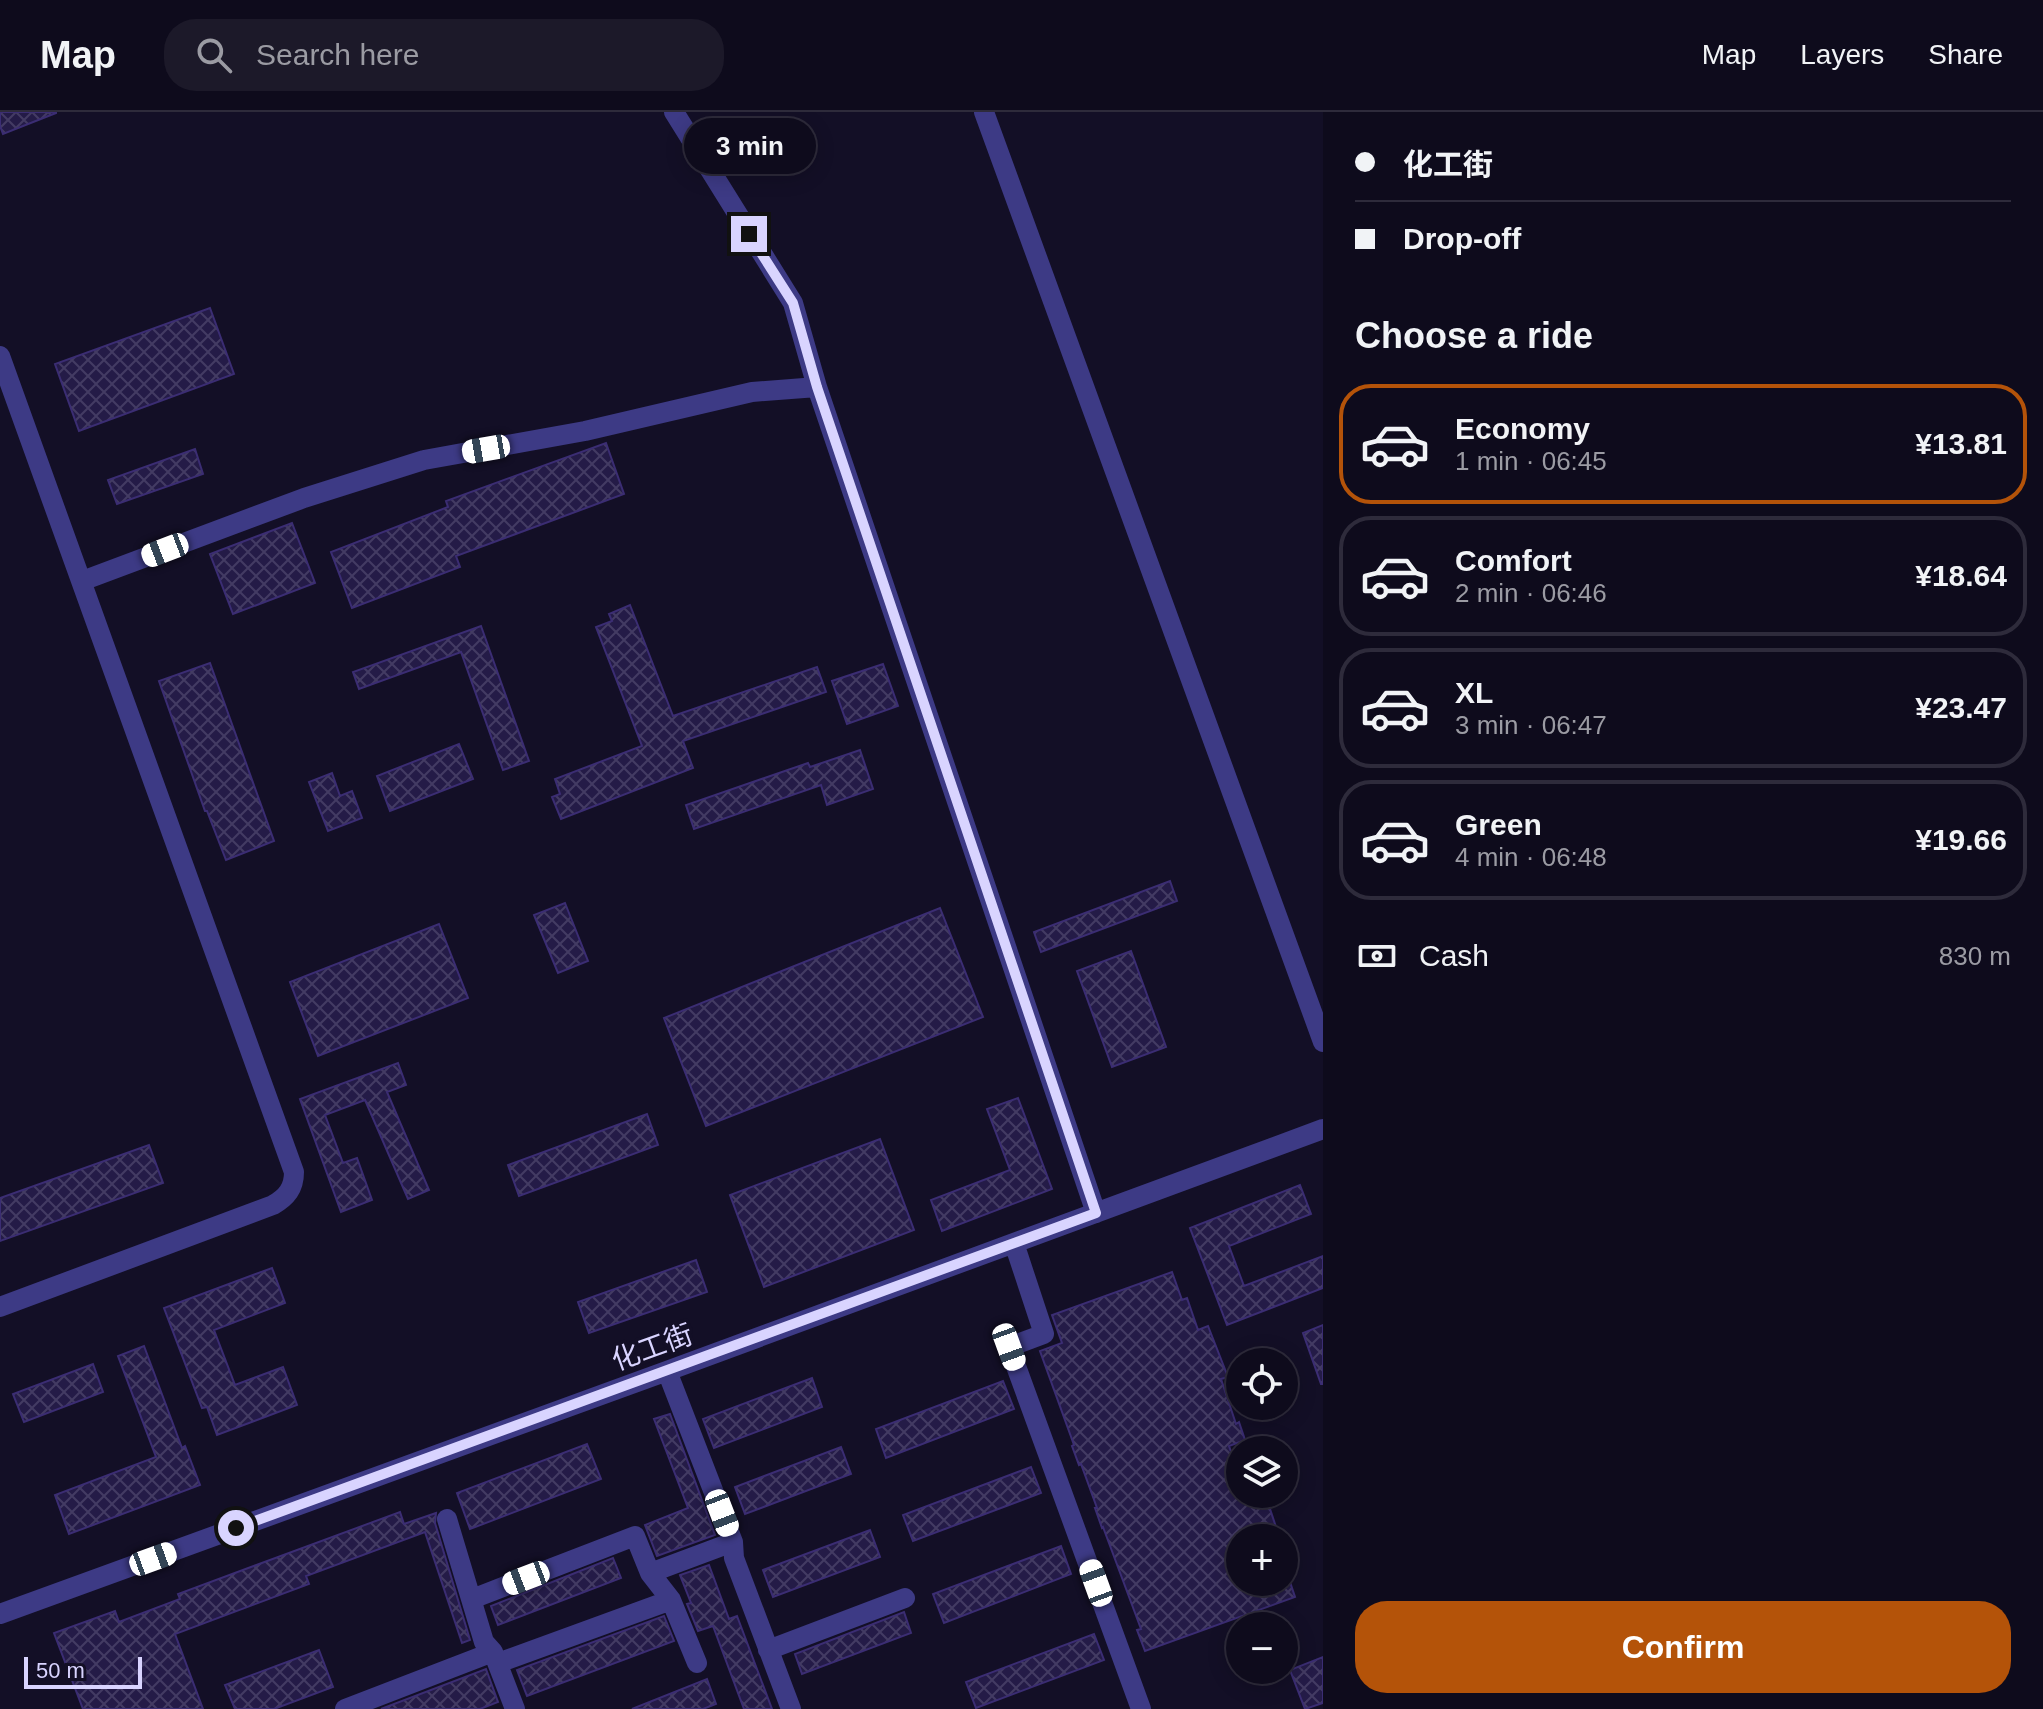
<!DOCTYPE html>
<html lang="en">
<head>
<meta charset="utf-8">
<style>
  body { margin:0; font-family:Arial,"Noto Sans SC",sans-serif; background:#1c1929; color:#f1f3f6; height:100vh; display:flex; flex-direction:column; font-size:30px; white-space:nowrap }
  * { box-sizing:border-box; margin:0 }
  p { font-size:26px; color:#9b9ba3 }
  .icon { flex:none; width:44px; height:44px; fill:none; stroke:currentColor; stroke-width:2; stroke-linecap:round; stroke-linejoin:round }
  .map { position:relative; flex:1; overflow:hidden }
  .panel { display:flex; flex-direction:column; background:#0e0b1c; width:720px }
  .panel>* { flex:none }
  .guide { display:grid; align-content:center; height:176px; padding:0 32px; background:#0e0b1c }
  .controls { position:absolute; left:1226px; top:1236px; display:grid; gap:16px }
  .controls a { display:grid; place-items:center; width:72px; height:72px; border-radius:50%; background:#0e0b1c; box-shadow:0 4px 20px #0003,0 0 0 2px #2e2b3b; font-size:40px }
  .scale { position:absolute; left:24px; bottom:20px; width:118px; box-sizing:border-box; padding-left:8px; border:4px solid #d9d4ff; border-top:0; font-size:22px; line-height:28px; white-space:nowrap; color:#d9d4ff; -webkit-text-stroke:6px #130f26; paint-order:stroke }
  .end { position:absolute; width:36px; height:36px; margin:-18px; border:10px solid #d9d4ff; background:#111; box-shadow:0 0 0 4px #111 }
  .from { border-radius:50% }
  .bubble { position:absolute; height:56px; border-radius:28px; background:#0e0b1c; box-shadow:0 4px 20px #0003,0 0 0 2px #2e2b3b; font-size:26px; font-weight:700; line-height:56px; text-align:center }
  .car { position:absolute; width:24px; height:48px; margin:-24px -12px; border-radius:10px; box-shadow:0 0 6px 2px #0007; background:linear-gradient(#fff 24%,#345 0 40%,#fff 0 76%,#345 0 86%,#fff 0) }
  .guide b { display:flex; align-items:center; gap:28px; height:76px; font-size:30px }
  .guide b+b { border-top:2px solid #2e2b3b }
  .guide i { width:20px; height:20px; background:#f1f3f6 }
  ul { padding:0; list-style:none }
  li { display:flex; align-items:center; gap:24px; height:120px; margin:0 16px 12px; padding:0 16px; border:4px solid #2e2b3b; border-radius:32px }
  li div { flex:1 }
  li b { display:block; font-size:30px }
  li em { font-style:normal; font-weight:700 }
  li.current { border-color:#b45309 }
  li>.icon { width:72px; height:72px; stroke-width:1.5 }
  h2 { padding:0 32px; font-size:36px; line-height:96px }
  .pay { display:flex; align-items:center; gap:20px; height:88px; padding:0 32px; font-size:30px }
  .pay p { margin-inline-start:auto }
  .button { display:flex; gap:16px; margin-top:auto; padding:16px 32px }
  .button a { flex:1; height:92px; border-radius:32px; background:#b45309; color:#fff; font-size:32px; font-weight:700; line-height:92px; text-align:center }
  header { display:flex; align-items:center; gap:48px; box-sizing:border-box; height:112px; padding:0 40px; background:#0e0b1c; border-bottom:2px solid #2e2b3b }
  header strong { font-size:38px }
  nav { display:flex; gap:44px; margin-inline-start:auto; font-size:28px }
  .search { width:560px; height:72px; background:#1c1929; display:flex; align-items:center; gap:20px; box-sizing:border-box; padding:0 28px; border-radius:32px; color:#9b9ba3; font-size:30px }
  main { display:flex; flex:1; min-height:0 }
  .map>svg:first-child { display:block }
  .building { fill:url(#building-cross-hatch); stroke:#3b2d73; stroke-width:2 }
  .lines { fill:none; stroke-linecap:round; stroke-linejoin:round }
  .minor { stroke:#3d3a85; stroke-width:20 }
  .route { stroke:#d9d4ff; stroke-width:10 }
  .labels { text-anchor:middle; stroke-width:7; stroke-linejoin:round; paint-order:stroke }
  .street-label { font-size:28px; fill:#d9d4ff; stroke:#130f26 }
</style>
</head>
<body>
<header>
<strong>Map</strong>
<div class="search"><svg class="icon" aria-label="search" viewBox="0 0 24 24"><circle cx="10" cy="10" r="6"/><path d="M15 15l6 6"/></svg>Search here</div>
<nav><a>Map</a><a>Layers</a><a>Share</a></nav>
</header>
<main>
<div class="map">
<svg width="1323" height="1597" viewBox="0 0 1323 1597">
  <defs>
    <pattern id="building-cross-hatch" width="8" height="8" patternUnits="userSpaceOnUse" patternTransform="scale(2)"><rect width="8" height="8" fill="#241b47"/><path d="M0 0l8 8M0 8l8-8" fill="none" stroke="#433b63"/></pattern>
  </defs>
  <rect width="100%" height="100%" fill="#130f26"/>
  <path class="building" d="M 0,0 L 56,0 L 56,1 L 3,22 L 0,14 Z
    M 210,196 L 234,262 L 79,319 L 55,252 Z
    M 606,331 L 624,382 L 456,444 L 460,455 L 352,496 L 331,440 L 448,395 L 446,389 Z
    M 195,337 L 203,362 L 117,392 L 108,368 Z
    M 292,411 L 315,471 L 233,502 L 210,442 Z
    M 630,493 L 673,604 L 817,555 L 826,580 L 683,629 L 693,656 L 561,707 L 552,685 L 560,682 L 555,667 L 642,634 L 596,515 L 612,509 L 609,502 Z
    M 481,514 L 529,649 L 503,658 L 461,540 L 359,577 L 353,560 Z
    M 210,551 L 274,729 L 226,748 L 207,699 L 205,699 L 159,569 Z
    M 883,552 L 898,594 L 847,612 L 832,569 Z
    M 459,632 L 473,667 L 390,699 L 377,664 Z
    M 860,638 L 873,677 L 827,693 L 821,673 L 694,717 L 686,693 L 808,651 L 810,655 Z
    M 332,661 L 340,684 L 352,679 L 362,706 L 328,719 L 309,670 Z
    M 1170,769 L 1177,789 L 1041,840 L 1034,820 Z
    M 565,791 L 588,849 L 558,861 L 534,803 Z
    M 940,796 L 983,905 L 706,1014 L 664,906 Z
    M 439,812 L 468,886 L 318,944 L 290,870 Z
    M 1131,839 L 1166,935 L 1112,955 L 1077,859 Z
    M 398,951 L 406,973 L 387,980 L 429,1078 L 408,1087 L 365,988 L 325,1003 L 343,1051 L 357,1046 L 372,1088 L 341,1100 L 300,987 Z
    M 1018,986 L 1052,1077 L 942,1119 L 931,1088 L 1010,1058 L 987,997 Z
    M 647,1002 L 658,1033 L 519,1084 L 508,1053 Z
    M 880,1027 L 914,1118 L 764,1175 L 730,1083 Z
    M 149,1033 L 163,1071 L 0,1129 L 0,1086 Z
    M 1300,1073 L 1311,1102 L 1229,1134 L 1244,1174 L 1323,1144 L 1323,1176 L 1227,1213 L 1190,1116 Z
    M 696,1148 L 707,1180 L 589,1221 L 578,1190 Z
    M 272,1156 L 285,1191 L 214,1218 L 235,1273 L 283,1255 L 297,1293 L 217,1323 L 207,1295 L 202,1296 L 164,1196 Z
    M 1172,1160 L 1182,1188 L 1187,1186 L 1198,1218 L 1208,1214 L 1228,1265 L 1221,1267 L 1236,1312 L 1239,1310 L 1245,1328 L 1229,1334 L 1240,1365 L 1240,1382 L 1261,1382 L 1265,1392 L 1268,1391 L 1278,1421 L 1265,1426 L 1240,1426 L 1240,1470 L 1290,1470 L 1295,1485 L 1145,1539 L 1137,1518 L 1141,1517 L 1103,1415 L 1102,1416 L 1095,1396 L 1097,1396 L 1081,1352 L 1079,1353 L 1072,1334 L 1074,1333 L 1040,1239 L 1062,1231 L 1052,1203 Z
    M 1323,1213 L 1323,1272 L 1321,1272 L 1303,1221 Z
    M 144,1234 L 182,1336 L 185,1334 L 200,1373 L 69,1422 L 55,1383 L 156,1345 L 118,1244 Z
    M 93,1252 L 103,1280 L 24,1310 L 13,1282 Z
    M 812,1266 L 822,1295 L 714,1336 L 703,1307 Z
    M 1003,1269 L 1014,1297 L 886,1346 L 876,1317 Z
    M 670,1302 L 715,1423 L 657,1444 L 645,1413 L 688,1396 L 654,1307 Z
    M 587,1332 L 601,1367 L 470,1417 L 457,1381 Z
    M 841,1335 L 851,1362 L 745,1402 L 735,1375 Z
    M 1031,1355 L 1041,1381 L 913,1429 L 903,1403 Z
    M 400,1400 L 404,1412 L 436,1401 L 435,1411 L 470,1528 L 462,1531 L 425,1420 L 306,1464 L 309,1472 L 175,1522 L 203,1597 L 83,1597 L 54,1521 L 115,1499 L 119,1510 L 180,1487 L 178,1482 Z
    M 870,1418 L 880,1445 L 773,1485 L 763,1458 Z
    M 1061,1434 L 1071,1462 L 944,1511 L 933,1482 Z
    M 613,1446 L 621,1466 L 498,1513 L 491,1494 Z
    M 709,1453 L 729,1507 L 737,1504 L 772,1597 L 744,1597 L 713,1514 L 698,1519 L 687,1492 L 691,1491 L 680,1463 Z
    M 904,1500 L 911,1521 L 802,1562 L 795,1542 Z
    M 664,1504 L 674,1529 L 527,1584 L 517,1558 Z
    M 1094,1522 L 1104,1548 L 976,1596 L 966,1570 Z
    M 319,1538 L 333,1575 L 274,1597 L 235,1597 L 225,1573 Z
    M 1323,1545 L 1323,1591 L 1305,1597 L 1290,1558 Z
    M 486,1557 L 498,1590 L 480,1597 L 381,1597 Z
    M 707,1567 L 716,1592 L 703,1597 L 632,1597 Z"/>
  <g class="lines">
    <path class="minor" d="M 674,0 L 793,191 L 817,275
      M 984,0 L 1323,930
      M 0,244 L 294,1060 C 294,1076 287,1085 273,1093 L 0,1195
      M 82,469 L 304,386 L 424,348 L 585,319 L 752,280 L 817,275 L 1096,1101
      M 1014,1131 L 1044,1222 L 1009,1235 L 1141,1597
      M 667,1259 L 733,1430 L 734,1446 L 791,1597
      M 447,1407 L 484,1530 L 493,1540
      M 650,1461 L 733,1430
      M 472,1487 L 635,1424 L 650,1461 L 671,1488 L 697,1551
      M 0,1502 L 667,1259 L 1323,1017
      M 768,1538 L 905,1486
      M 498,1551 L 671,1488
      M 345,1597 L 493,1540 L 515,1597"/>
  </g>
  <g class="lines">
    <path class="route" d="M 236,1416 L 1096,1101 L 817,275 L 793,191 L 749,122"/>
  </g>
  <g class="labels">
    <g class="street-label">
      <text transform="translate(652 1235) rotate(-20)" y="10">化工街</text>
    </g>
  </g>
</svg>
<div class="controls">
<a><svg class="icon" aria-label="locate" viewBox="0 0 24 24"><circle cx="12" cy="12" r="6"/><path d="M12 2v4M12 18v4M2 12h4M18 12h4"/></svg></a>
<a><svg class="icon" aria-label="layers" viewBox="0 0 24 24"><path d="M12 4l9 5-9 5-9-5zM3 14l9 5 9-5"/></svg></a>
<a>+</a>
<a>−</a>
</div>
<div class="scale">50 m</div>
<i class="end from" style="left:236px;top:1416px"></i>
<i class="end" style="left:749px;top:122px"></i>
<div class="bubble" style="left:684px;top:6px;width:132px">3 min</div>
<i class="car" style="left:486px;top:337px;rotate:260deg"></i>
<i class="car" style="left:165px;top:438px;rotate:249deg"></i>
<i class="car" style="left:1009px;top:1235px;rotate:160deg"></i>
<i class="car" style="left:722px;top:1401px;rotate:159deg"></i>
<i class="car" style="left:153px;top:1447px;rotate:70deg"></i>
<i class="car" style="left:526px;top:1466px;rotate:249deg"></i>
<i class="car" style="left:1096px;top:1471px;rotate:340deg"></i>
</div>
<section class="panel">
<div class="guide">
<b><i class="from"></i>化工街</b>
<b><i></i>Drop-off</b>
</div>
<h2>Choose a ride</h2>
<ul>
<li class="current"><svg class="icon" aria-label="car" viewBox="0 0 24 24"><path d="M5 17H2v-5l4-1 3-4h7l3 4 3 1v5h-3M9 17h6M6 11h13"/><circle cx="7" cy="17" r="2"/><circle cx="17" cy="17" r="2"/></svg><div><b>Economy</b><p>1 min · 06:45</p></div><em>¥13.81</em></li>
<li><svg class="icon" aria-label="car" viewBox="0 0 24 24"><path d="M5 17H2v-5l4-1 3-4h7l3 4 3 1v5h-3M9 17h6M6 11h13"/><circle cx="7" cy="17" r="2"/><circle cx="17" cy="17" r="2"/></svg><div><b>Comfort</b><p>2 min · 06:46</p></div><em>¥18.64</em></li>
<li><svg class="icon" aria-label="car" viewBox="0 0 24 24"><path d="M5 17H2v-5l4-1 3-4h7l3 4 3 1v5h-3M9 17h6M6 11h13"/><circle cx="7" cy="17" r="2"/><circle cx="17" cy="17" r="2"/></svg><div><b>XL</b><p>3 min · 06:47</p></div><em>¥23.47</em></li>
<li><svg class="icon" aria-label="car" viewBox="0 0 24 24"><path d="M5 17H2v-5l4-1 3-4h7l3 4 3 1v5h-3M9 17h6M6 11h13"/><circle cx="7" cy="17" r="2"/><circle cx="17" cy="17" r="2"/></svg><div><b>Green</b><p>4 min · 06:48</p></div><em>¥19.66</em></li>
</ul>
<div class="pay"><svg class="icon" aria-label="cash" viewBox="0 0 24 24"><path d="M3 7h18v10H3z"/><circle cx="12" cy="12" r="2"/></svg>Cash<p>830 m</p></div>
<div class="button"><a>Confirm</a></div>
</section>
</main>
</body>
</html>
